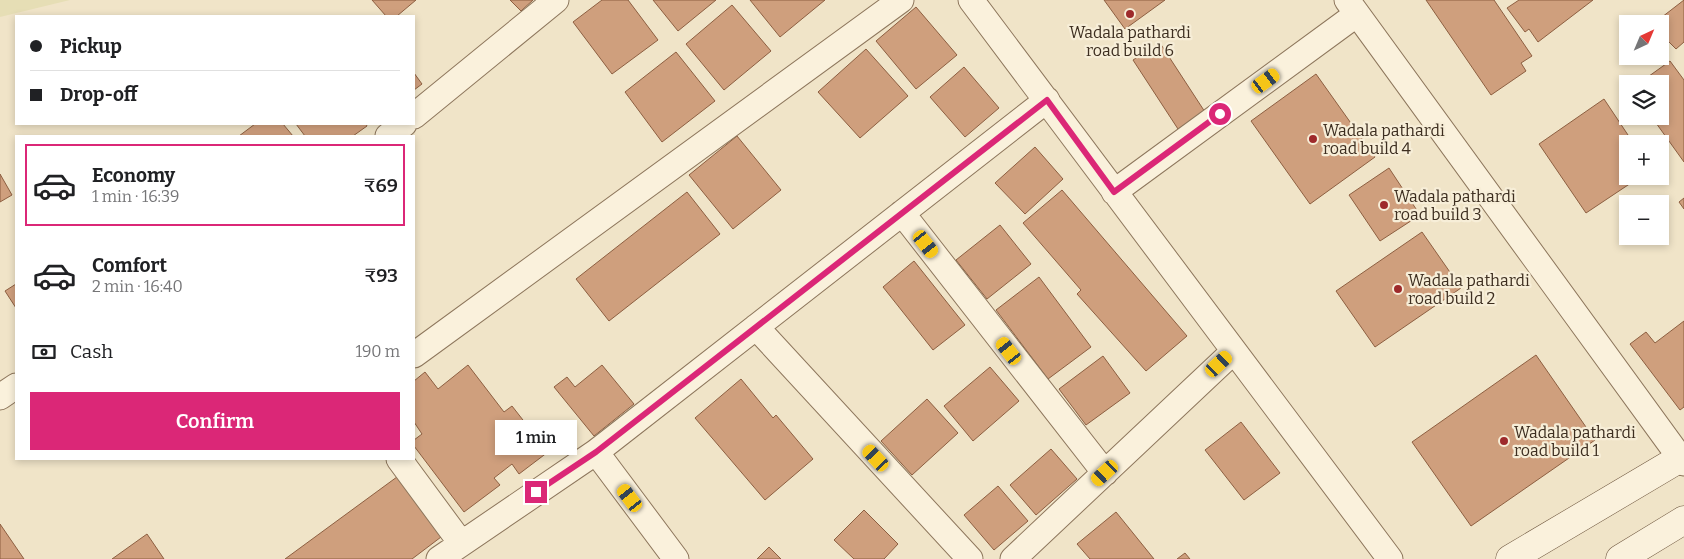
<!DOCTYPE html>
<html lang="en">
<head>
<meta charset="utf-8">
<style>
  body { margin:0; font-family:Bitter,serif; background:#f6f6f6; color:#202124; height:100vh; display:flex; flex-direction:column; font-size:19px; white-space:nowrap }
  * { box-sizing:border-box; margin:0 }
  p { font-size:16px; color:#757577 }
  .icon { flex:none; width:28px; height:28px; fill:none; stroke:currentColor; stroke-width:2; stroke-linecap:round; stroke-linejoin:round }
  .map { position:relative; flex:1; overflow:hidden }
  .side { position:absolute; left:15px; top:135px; width:400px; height:325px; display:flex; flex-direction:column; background:#fff; border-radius:0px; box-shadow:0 2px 8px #0003 }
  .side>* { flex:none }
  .guide { position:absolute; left:15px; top:15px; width:400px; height:110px; border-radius:0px; box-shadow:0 2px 8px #0003; display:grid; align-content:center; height:110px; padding:0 15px; background:#fff }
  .needle { width:32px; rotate:44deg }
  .tools { position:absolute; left:1619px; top:15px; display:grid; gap:10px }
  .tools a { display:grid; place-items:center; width:50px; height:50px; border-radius:0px; background:#fff; box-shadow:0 2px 8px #0003; font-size:25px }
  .end { position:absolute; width:22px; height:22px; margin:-11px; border:6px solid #db2777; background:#fff; box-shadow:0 0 0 2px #fff }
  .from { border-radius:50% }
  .bubble { position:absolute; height:35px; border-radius:0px; background:#fff; box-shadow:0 2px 8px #0003; font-size:16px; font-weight:600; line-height:35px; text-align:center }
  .car { position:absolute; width:15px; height:30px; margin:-15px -8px; border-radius:6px; box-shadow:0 0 4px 1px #0007; background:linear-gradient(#f5c518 24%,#345 0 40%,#f5c518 0 76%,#345 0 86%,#f5c518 0) }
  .guide b { display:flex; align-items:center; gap:18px; height:48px; font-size:19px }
  .guide b+b { border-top:1px solid #e0e0e0 }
  .guide i { width:12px; height:12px; background:#202124 }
  ul { padding:9px 0 0; list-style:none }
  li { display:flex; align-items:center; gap:15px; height:82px; margin:0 10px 8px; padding:0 5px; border:2px solid transparent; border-radius:0px }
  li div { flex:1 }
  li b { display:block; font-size:19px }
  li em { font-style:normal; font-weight:600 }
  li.current { border-color:#db2777 }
  li>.icon { width:45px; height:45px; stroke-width:1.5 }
  .pay { display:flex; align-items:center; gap:12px; height:55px; padding:0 15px; font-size:19px }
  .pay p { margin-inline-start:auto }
  .action { display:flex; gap:10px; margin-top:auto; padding:10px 15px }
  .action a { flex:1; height:58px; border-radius:0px; background:#db2777; color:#fff; font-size:20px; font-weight:600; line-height:58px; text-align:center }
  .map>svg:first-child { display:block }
  .farmland { fill:#e6deb5 }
  .building { fill:#cf9f7d; stroke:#8d5f41 }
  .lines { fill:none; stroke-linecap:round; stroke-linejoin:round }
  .minor-casing { stroke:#8d765c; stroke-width:27 }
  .secondary-casing { stroke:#6f573f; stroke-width:29 }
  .minor { stroke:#faf1dc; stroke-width:25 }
  .secondary { stroke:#faf1dc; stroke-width:28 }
  .route { stroke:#db2777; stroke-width:6 }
  .poi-dot { fill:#9e2a2b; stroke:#f7eed8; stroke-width:2 }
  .labels { text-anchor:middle; stroke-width:4.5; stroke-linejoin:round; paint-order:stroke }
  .poi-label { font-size:16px; fill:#3d2e20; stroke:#f7eed8; text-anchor:start }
</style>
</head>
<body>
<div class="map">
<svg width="1684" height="559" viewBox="0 0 1684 559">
  <rect width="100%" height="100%" fill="#f0e4c8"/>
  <path class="farmland" d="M 0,0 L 70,0 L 0,17 Z"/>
  <path class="building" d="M 372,0 L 416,0 L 397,16 L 386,16 Z
    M 510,0 L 533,0 L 521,11 Z
    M 602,0 L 628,0 L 658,40 L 612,74 L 573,22 Z
    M 653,0 L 716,0 L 678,31 Z
    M 750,0 L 825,0 L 780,37 Z
    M 1104,0 L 1165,0 L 1125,29 Z
    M 1426,0 L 1494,0 L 1532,56 L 1521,63 L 1526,71 L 1491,95 Z
    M 1519,0 L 1593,0 L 1538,42 L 1529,29 L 1525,32 L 1507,8 Z
    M 1684,0 L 1684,42 L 1676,49 L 1660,33 L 1660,24 L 1653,24 Z
    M 732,5 L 771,51 L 724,90 L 686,44 Z
    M 916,7 L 957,55 L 916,89 L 876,41 Z
    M 1160,43 L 1205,112 L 1178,129 L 1133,60 Z
    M 866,49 L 908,96 L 860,138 L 818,92 Z
    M 676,52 L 715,101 L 662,142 L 625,92 Z
    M 1670,61 L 1684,80 L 1684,162 L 1651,116 L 1660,116 L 1660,84 L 1638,84 Z
    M 964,67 L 999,108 L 965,137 L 930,97 Z
    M 414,73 L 422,84 L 414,90 Z
    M 1316,74 L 1375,157 L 1310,204 L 1251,121 Z
    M 1604,99 L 1634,144 L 1628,144 L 1628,176 L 1631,176 L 1634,181 L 1586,213 L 1539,144 Z
    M 255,124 L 283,124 L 293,136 L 239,136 Z
    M 296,124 L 366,124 L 367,126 L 353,136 L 305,136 Z
    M 737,136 L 781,190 L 733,229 L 689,175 Z
    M 1035,147 L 1063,179 L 1025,214 L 995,183 Z
    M 1389,168 L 1420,215 L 1380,241 L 1349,195 Z
    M 0,174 L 12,195 L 0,202 Z
    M 1062,190 L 1187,336 L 1146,371 L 1077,294 L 1081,290 L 1023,223 Z
    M 687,192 L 720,234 L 609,321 L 576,279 Z
    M 1684,198 L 1684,209 L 1679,202 Z
    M 1000,225 L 1031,264 L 987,299 L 956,260 Z
    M 1422,232 L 1461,288 L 1375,347 L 1336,291 Z
    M 914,261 L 965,325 L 933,350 L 883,287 Z
    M 1039,277 L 1091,347 L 1048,379 L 996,310 Z
    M 16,284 L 16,308 L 5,291 Z
    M 1684,321 L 1684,407 L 1680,410 L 1630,344 L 1646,332 L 1655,343 Z
    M 1536,355 L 1595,440 L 1471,526 L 1412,442 Z
    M 1103,356 L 1130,393 L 1086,425 L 1059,389 Z
    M 468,365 L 504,412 L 512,406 L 548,452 L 519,474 L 512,464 L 494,478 L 500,485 L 464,512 L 414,446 L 414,440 L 422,434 L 414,422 L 414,381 L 425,372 L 438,389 Z
    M 602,365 L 634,404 L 594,436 L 554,387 L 567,377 L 575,387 Z
    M 990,367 L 1019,401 L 973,441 L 944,406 Z
    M 741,379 L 773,418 L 776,415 L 813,459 L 765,500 L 695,418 Z
    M 927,399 L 958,433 L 912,475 L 881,441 Z
    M 1241,422 L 1280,473 L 1244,500 L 1205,450 Z
    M 1051,449 L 1077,479 L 1036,515 L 1010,485 Z
    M 401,474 L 445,534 L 412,559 L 285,559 Z
    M 998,486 L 1028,521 L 994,550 L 964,515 Z
    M 864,510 L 898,544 L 884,559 L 854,559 L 834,540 Z
    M 1116,512 L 1154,559 L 1090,559 L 1077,544 Z
    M 0,524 L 24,559 L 0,559 Z
    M 147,534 L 164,559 L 112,559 Z
    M 769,547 L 781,559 L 757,559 Z
    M 1185,553 L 1190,559 L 1177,559 Z"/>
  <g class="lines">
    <defs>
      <path id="minor" d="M 971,0 L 1390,559
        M 1347,0 L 1684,463
        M 414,116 L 556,0
        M 388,136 L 404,124
        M 1114,192 L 1357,14
        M 902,213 L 1105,473
        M 756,327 L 970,559
        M 414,355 L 901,0
        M 0,397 L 16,386
        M 596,452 L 676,559
        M 399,459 L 461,543
        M 439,559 L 596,452 L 1047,100
        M 1013,559 L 1234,351"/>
      <path id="secondary" d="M 1510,559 L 1684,456
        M 1620,559 L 1684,520"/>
    </defs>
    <use href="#minor" class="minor-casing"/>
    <use href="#secondary" class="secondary-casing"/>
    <use href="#minor" class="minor"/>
    <use href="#secondary" class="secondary"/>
  </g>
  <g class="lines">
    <path class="route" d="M 536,492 L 596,452 L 1047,100 L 1114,192 L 1220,114"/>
  </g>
  <g class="poi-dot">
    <circle cx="1130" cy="14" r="5"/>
    <circle cx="1313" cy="139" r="5"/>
    <circle cx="1384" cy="205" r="5"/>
    <circle cx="1398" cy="289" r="5"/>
    <circle cx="1504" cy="441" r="5"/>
  </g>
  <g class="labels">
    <g class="poi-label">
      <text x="1130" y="38" text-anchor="middle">Wadala pathardi<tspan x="1130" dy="18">road build 6</tspan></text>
      <text x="1323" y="136">Wadala pathardi<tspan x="1323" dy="18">road build 4</tspan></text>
      <text x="1394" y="202">Wadala pathardi<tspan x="1394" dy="18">road build 3</tspan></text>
      <text x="1408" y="286">Wadala pathardi<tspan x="1408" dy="18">road build 2</tspan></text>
      <text x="1514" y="438">Wadala pathardi<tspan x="1514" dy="18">road build 1</tspan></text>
    </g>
  </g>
</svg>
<div class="tools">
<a><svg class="needle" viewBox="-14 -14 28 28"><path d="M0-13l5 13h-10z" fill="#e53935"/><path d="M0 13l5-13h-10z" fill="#757577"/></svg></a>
<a><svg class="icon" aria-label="layers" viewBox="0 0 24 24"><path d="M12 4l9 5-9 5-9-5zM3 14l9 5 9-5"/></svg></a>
<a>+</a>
<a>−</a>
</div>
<i class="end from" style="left:1220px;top:114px"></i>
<i class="end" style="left:536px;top:492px"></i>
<div class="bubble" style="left:495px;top:420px;width:82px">1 min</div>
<i class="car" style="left:1266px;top:81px;rotate:54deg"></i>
<i class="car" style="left:926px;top:244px;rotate:142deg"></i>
<i class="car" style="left:1009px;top:351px;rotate:322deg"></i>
<i class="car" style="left:1219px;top:364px;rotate:47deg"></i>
<i class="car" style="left:876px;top:458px;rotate:317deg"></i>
<i class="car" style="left:1105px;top:473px;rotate:227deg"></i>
<i class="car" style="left:630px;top:498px;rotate:323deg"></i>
<div class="guide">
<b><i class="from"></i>Pickup</b>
<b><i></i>Drop-off</b>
</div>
<section class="side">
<ul>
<li class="current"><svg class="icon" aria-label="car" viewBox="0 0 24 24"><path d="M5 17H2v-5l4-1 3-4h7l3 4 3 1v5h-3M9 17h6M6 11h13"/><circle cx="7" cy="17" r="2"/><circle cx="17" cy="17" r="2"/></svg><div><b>Economy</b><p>1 min · 16:39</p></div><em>₹69</em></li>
<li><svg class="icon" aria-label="car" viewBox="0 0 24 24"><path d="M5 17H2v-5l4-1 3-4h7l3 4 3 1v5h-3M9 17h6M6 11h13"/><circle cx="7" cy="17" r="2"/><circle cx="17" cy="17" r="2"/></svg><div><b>Comfort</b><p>2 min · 16:40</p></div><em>₹93</em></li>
</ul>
<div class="pay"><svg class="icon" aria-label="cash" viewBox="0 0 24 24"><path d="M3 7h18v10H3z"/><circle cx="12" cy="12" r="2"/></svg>Cash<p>190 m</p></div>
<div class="action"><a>Confirm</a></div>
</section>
</div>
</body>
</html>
